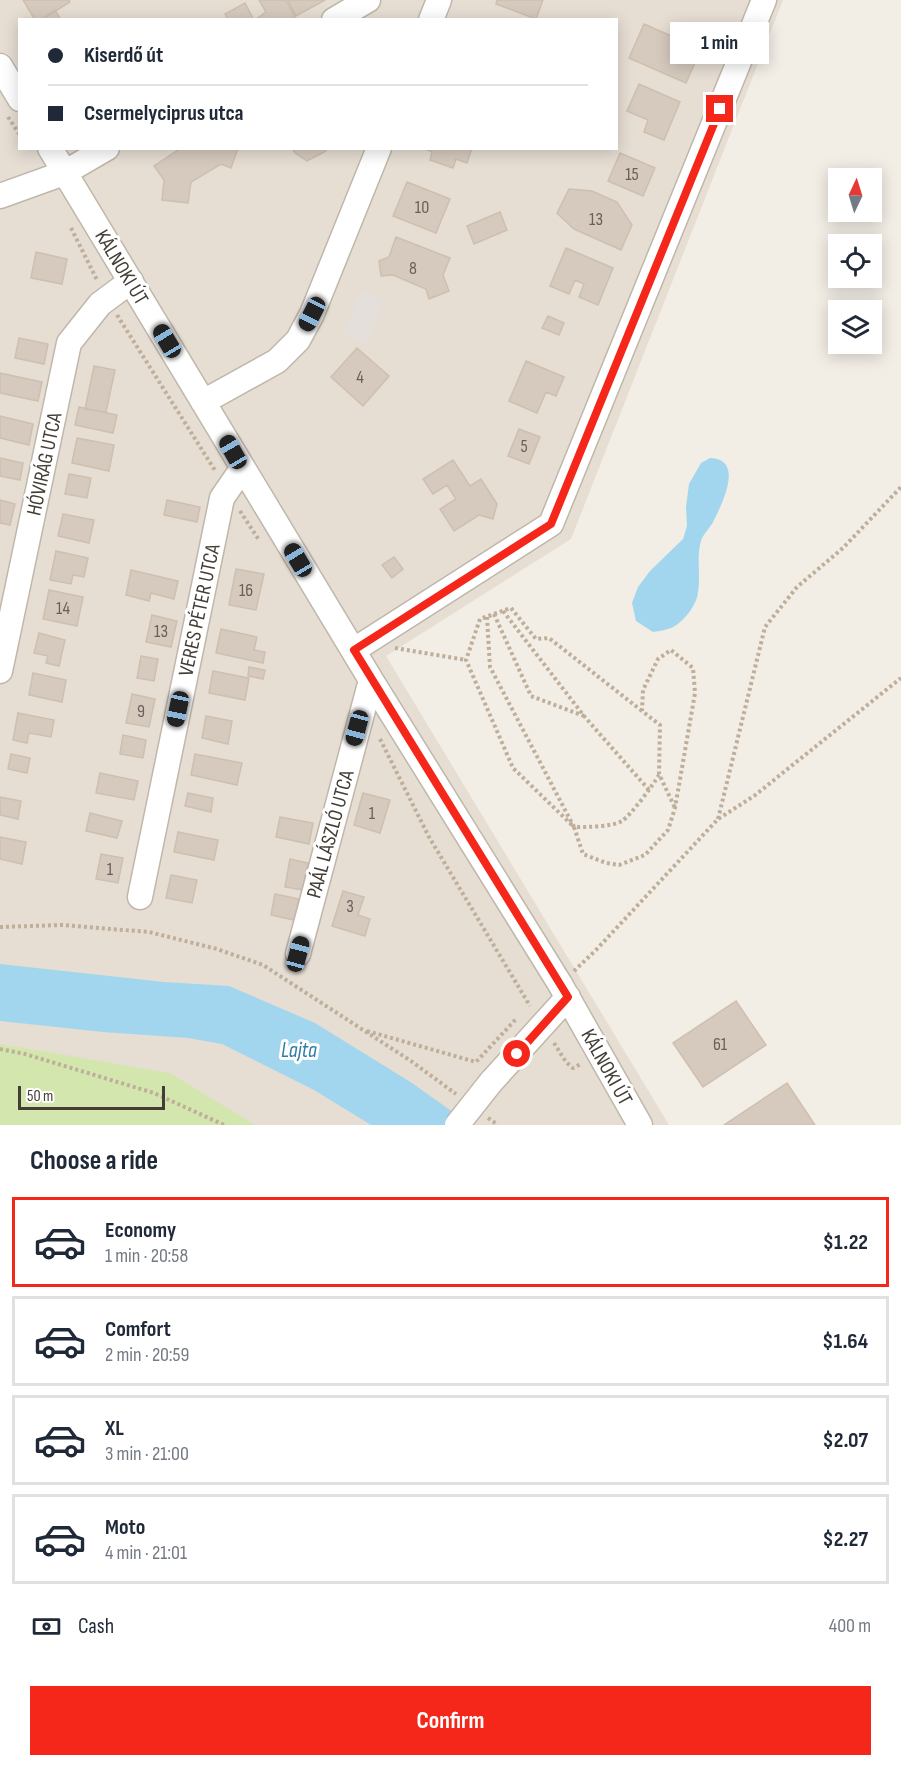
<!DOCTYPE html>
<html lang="en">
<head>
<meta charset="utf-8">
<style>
  body { margin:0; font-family:"Sofia Sans Condensed",sans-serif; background:#f6f6f7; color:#1f2937; height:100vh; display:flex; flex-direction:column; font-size:22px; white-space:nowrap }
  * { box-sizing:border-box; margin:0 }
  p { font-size:20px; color:#747a83 }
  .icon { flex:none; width:33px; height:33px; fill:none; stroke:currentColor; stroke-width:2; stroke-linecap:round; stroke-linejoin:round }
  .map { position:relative; height:1125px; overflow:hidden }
  .side { display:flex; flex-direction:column; background:#fff; flex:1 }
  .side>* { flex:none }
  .hud { position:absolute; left:18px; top:18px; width:600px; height:132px; border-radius:0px; box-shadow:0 3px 15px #0003; display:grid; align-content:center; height:132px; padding:0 30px; background:#fff }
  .needle { width:39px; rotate:4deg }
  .controls { position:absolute; left:828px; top:168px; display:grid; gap:12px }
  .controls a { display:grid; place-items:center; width:54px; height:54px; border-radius:0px; background:#fff; box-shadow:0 3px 15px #0003; font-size:30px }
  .scale { position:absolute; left:18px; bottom:15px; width:147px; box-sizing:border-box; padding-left:6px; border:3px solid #443d35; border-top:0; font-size:16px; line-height:21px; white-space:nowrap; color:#443d35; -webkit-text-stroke:4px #fff; paint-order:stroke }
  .end { position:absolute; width:27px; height:27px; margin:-14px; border:8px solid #f4271a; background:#fff; box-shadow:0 0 0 3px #fff }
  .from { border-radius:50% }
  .bubble { position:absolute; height:42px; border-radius:0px; background:#fff; box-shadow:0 3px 15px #0003; font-size:20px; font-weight:700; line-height:42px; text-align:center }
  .car { position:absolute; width:18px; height:36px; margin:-18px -9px; border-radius:8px; box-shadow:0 0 4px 2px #0007; background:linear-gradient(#222 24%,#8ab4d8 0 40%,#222 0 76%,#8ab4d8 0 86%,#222 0) }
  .hud b { display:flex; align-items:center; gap:21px; height:57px; font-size:22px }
  .hud b+b { border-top:2px solid #e0e1e3 }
  .hud i { width:15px; height:15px; background:#1f2937 }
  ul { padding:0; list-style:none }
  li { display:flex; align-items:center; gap:18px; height:90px; margin:0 12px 9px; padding:0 18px; border:3px solid #e0e1e3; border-radius:0px }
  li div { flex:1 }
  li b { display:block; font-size:22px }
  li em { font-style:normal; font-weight:700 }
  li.active { border-color:#f4271a }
  li>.icon { width:54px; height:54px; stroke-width:1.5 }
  h2 { padding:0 30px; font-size:27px; line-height:72px }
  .pay { display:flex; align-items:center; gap:15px; height:66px; padding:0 30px; font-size:22px }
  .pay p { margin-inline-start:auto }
  .primary-button { display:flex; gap:12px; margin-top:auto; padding:12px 30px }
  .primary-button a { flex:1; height:69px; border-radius:0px; background:#f4271a; color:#fff; font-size:24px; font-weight:700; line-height:69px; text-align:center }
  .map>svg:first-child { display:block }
  .residential { fill:#e6ded3; fill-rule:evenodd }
  .industrial { fill:#e4dfda }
  .green { fill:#d2e6ae }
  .water { fill:#a2d6ee }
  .building { fill:#d6cabe; stroke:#cebfae; stroke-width:1.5 }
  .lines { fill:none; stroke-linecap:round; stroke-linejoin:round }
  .minor-casing { stroke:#c0b7ab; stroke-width:27 }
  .path { stroke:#bfae99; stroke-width:4; stroke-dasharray:3 3; stroke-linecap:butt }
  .minor { stroke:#fff; stroke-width:24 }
  .minor-bridge-casing { stroke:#c0b7ab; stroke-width:27; stroke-linecap:butt }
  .minor-bridge { stroke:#fff; stroke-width:24 }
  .route { stroke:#f4271a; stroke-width:8 }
  .labels { text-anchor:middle; stroke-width:6; stroke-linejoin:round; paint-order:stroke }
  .number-label { font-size:18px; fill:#686057 }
  .street-label { font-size:21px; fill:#443d35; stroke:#fff }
  .water-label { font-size:22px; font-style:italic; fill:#2f7ea5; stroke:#fff }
</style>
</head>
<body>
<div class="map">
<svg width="901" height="1125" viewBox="0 0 901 1125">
  <rect width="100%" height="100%" fill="#f2ede5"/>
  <path class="residential" d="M 0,0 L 783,0 L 571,539 L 386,656 L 669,1125 L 0,1125 ZM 20,20 L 616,20 L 616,148 L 20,148 Z"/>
  <path class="industrial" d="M 361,291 L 384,301 L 367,345 L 343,335 Z"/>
  <path class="green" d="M 0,1044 L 170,1073 L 255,1125 L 0,1125 Z"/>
  <path class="water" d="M 710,458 C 745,459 722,504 713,522 C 710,528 703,534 701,541 C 696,558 701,575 698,592 C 697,605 683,623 671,628 C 666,630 659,631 653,632 L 636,621 L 632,603 L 638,587 L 650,571 L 683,539 L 687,526 L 686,507 L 689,484 L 701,463 Z
    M 0,964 L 164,982 L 229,986 L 315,1023 L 412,1083 L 471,1125 L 371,1125 L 314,1090 L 222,1044 L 188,1038 L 103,1032 L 0,1021 Z"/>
  <path class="building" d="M 23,0 L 69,0 L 70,2 L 41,20 L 35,20 Z
    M 259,0 L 286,0 L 295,17 L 290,20 L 255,20 L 266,12 Z
    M 288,0 L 325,0 L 296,16 Z
    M 497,0 L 543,0 L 536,19 L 496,4 Z
    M 245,3 L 254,20 L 228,20 L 225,14 Z
    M 55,10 L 61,20 L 41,20 Z
    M 644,24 L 701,49 L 686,83 L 629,58 Z
    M 639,84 L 680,102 L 664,140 L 644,132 L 648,120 L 627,111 Z
    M 181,148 L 238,148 L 231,168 L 221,164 L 191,182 L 188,203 L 162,200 L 164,180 L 154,166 Z
    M 292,148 L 324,148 L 326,151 L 307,161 L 295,153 Z
    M 424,148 L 472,148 L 467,163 L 456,159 L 453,168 L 430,160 L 432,152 Z
    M 620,153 L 655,168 L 643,196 L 608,181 Z
    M 407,182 L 450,199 L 436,233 L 393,216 Z
    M 569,189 L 592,191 L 617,202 L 632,225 L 621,250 L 574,229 L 557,213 Z
    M 500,212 L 507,230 L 474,244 L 467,226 Z
    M 396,237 L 450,258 L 443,275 L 449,291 L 429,299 L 426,289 L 393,275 L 381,276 L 379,261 L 389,257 Z
    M 566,248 L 613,268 L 598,305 L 579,297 L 584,284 L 575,280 L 569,294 L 550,286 Z
    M 36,252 L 67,259 L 62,284 L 31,278 Z
    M 548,316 L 564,323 L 559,335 L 542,328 Z
    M 19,338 L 48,344 L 44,364 L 15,358 Z
    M 357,348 L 389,376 L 363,406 L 331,377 Z
    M 526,361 L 564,377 L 556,396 L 546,392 L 537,413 L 509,401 Z
    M 94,366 L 115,370 L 106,412 L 85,409 Z
    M 0,373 L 42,382 L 38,401 L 0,393 Z
    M 79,407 L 117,415 L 113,433 L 75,425 Z
    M 0,416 L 33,424 L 29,445 L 0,438 Z
    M 519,429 L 540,437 L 529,464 L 508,456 Z
    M 77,438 L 114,445 L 109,471 L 72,463 Z
    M 0,458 L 23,463 L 20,480 L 0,476 Z
    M 453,460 L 470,486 L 481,479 L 497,504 L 493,519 L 479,515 L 454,531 L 440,509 L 456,499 L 447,485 L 433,494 L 423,479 Z
    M 69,474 L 91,478 L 87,498 L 65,494 Z
    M 0,500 L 15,504 L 10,525 L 0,523 Z
    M 167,500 L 200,507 L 197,522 L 164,515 Z
    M 63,514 L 94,520 L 89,543 L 58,536 Z
    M 56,551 L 88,558 L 84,577 L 73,575 L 71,584 L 50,580 Z
    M 394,557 L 403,569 L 392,578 L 382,565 Z
    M 236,569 L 264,574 L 256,610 L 229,605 Z
    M 131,570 L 178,581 L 174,599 L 151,593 L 149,601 L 126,595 Z
    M 49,590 L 83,597 L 77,626 L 43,619 Z
    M 152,615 L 177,621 L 171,647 L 146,642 Z
    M 221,629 L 257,637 L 254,650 L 265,652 L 263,663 L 216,653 Z
    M 39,633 L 65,640 L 59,666 L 46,663 L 48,656 L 34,653 Z
    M 141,656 L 158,659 L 154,681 L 137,678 Z
    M 249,667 L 265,670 L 263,679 L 248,676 Z
    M 213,671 L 249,678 L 245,700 L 209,693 Z
    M 33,673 L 66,680 L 62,702 L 29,695 Z
    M 132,694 L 155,699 L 149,727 L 126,723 Z
    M 18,713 L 54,720 L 51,737 L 29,733 L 27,743 L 13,740 Z
    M 206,716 L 232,721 L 228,744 L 202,738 Z
    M 123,735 L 146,740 L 143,758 L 120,754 Z
    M 11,754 L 30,758 L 27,773 L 8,769 Z
    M 195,754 L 242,763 L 237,785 L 191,775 Z
    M 100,773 L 138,781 L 134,800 L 96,793 Z
    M 188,793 L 213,798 L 211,812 L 185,806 Z
    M 363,793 L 390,800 L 380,833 L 354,825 Z
    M 0,797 L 21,801 L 18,819 L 0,815 Z
    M 90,813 L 122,821 L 117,838 L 86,831 Z
    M 280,817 L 313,823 L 309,844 L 276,837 Z
    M 178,832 L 218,840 L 214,860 L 174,852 Z
    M 0,837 L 26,842 L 22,864 L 0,859 Z
    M 101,854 L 123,858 L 118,883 L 96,879 Z
    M 290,859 L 308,863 L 302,890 L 285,887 Z
    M 171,875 L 197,880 L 192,903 L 166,898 Z
    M 343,891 L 364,897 L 358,915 L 370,919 L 365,936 L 332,926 Z
    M 275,894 L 299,899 L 294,920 L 271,915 Z
    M 736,1001 L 766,1045 L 703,1087 L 673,1043 Z
    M 787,1083 L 815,1125 L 724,1125 Z"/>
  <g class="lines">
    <defs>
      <path id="minor" d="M 334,20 L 368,0
        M 431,20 L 439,0
        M 0,66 L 20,99
        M 50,148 L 371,680 L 560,984 L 640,1125
        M 0,196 L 64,173 L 107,148
        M 203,402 L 277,361 L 298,340 L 312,314 L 379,148
        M 354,650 L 551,524 L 764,0
        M 0,671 L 69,343 L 100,304 L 131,281
        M 140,897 L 222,498 L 242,469
        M 298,954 L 371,680
        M 491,1082 L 568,997"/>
    </defs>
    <use href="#minor" class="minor-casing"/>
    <path class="path" d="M 8,117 L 20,135
      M 71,228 L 97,280
      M 117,315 L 216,472
      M 240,511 L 259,540
      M 503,611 L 584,716 L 649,790
      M 494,614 L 531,696 L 584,716
      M 487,617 L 490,667 L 574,827 C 587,827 611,827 622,821 C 631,815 653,785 659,775
      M 395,648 L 466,660
      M 642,711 L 549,638 L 536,639 L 511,608 L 480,619 L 466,660 L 513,768 L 574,827 L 583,854 L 606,863 L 619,865 L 645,855 L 668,830 L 675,808 L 695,693 L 693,668 L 671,650 L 658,659 L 643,690 L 642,711 L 660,725 L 659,774 L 675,808
      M 380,739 L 429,837 L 530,1006
      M 718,819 L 765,627 L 797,587 L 843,548 L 901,487
      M 0,927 L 62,925 L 149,932 L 217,949 L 263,965 L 411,1061 L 456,1094
      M 574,971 L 596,950 L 718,819 L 754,796 L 901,678
      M 367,1031 L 476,1062 L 517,1018
      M 554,1043 L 566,1062 L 573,1068 L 581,1064
      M 0,1049 L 25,1054 L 154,1093 L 224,1125
      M 488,1118 L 498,1125"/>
    <use href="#minor" class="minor"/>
    <defs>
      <path id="minor-bridge" d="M 457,1125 L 491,1082"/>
    </defs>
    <use href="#minor-bridge" class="minor-bridge-casing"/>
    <use href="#minor-bridge" class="minor-bridge"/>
  </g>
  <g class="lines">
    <path class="route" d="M 517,1054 L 568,997 L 354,650 L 551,524 L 720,109"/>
  </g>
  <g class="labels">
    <g class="number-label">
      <text x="632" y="180">15</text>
      <text x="422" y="213">10</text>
      <text x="596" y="225">13</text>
      <text x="413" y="274">8</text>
      <text x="360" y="383">4</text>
      <text x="524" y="452">5</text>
      <text x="246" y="596">16</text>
      <text x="63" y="614">14</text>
      <text x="161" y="637">13</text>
      <text x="141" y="717">9</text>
      <text x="372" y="819">1</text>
      <text x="110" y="875">1</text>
      <text x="350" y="912">3</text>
      <text x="720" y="1050">61</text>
    </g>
    <g class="street-label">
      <text transform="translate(122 267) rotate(59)" y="7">KÁLNOKI ÚT</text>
      <text transform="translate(44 464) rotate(-78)" y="7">HÓVIRÁG UTCA</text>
      <text transform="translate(199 610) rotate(-78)" y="7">VERES PÉTER UTCA</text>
      <text transform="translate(330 834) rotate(-75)" y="7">PAÁL LÁSZLÓ UTCA</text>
      <text transform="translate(607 1067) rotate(61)" y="7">KÁLNOKI ÚT</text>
    </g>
    <g class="water-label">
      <text x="299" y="1057">Lajta</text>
    </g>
  </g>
</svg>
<div class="controls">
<a><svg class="needle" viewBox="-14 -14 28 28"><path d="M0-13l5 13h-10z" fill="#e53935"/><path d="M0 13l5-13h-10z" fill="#747a83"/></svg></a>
<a><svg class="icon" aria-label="locate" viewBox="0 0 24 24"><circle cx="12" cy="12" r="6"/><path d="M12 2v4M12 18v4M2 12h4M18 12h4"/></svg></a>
<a><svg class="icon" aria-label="layers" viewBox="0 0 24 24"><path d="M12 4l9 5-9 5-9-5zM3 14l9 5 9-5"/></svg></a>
</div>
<div class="scale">50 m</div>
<i class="end from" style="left:517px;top:1054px"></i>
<i class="end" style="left:720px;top:109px"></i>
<div class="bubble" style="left:670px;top:22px;width:99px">1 min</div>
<i class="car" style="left:312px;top:314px;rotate:207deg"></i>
<i class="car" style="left:167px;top:341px;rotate:329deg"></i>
<i class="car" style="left:233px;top:452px;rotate:330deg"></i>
<i class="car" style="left:298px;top:560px;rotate:329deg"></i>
<i class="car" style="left:178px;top:709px;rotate:192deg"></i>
<i class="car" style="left:357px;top:728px;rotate:195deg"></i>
<i class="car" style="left:298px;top:954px;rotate:15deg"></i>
<div class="hud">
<b><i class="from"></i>Kiserdő út</b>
<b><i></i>Csermelyciprus utca</b>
</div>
</div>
<section class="side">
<h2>Choose a ride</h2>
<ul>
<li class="active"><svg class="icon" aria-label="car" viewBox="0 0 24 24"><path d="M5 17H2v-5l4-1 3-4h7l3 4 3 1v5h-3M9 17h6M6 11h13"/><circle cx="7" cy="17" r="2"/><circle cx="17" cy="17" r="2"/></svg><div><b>Economy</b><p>1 min · 20:58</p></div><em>$1.22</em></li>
<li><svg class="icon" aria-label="car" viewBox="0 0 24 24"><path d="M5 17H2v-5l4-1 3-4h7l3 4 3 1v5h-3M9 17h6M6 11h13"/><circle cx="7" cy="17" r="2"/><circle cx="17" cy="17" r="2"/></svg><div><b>Comfort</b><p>2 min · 20:59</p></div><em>$1.64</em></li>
<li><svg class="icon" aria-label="car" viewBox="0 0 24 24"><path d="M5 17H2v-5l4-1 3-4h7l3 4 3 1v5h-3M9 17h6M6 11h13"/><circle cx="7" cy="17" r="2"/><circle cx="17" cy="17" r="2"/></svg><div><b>XL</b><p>3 min · 21:00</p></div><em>$2.07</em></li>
<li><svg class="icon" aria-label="car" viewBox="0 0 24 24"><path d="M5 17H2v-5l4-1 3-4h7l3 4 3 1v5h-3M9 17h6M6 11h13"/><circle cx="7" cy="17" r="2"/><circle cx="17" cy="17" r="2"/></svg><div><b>Moto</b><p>4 min · 21:01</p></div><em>$2.27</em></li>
</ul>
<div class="pay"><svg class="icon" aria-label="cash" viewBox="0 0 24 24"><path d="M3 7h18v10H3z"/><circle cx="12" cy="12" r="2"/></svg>Cash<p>400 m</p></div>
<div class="primary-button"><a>Confirm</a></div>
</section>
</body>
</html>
